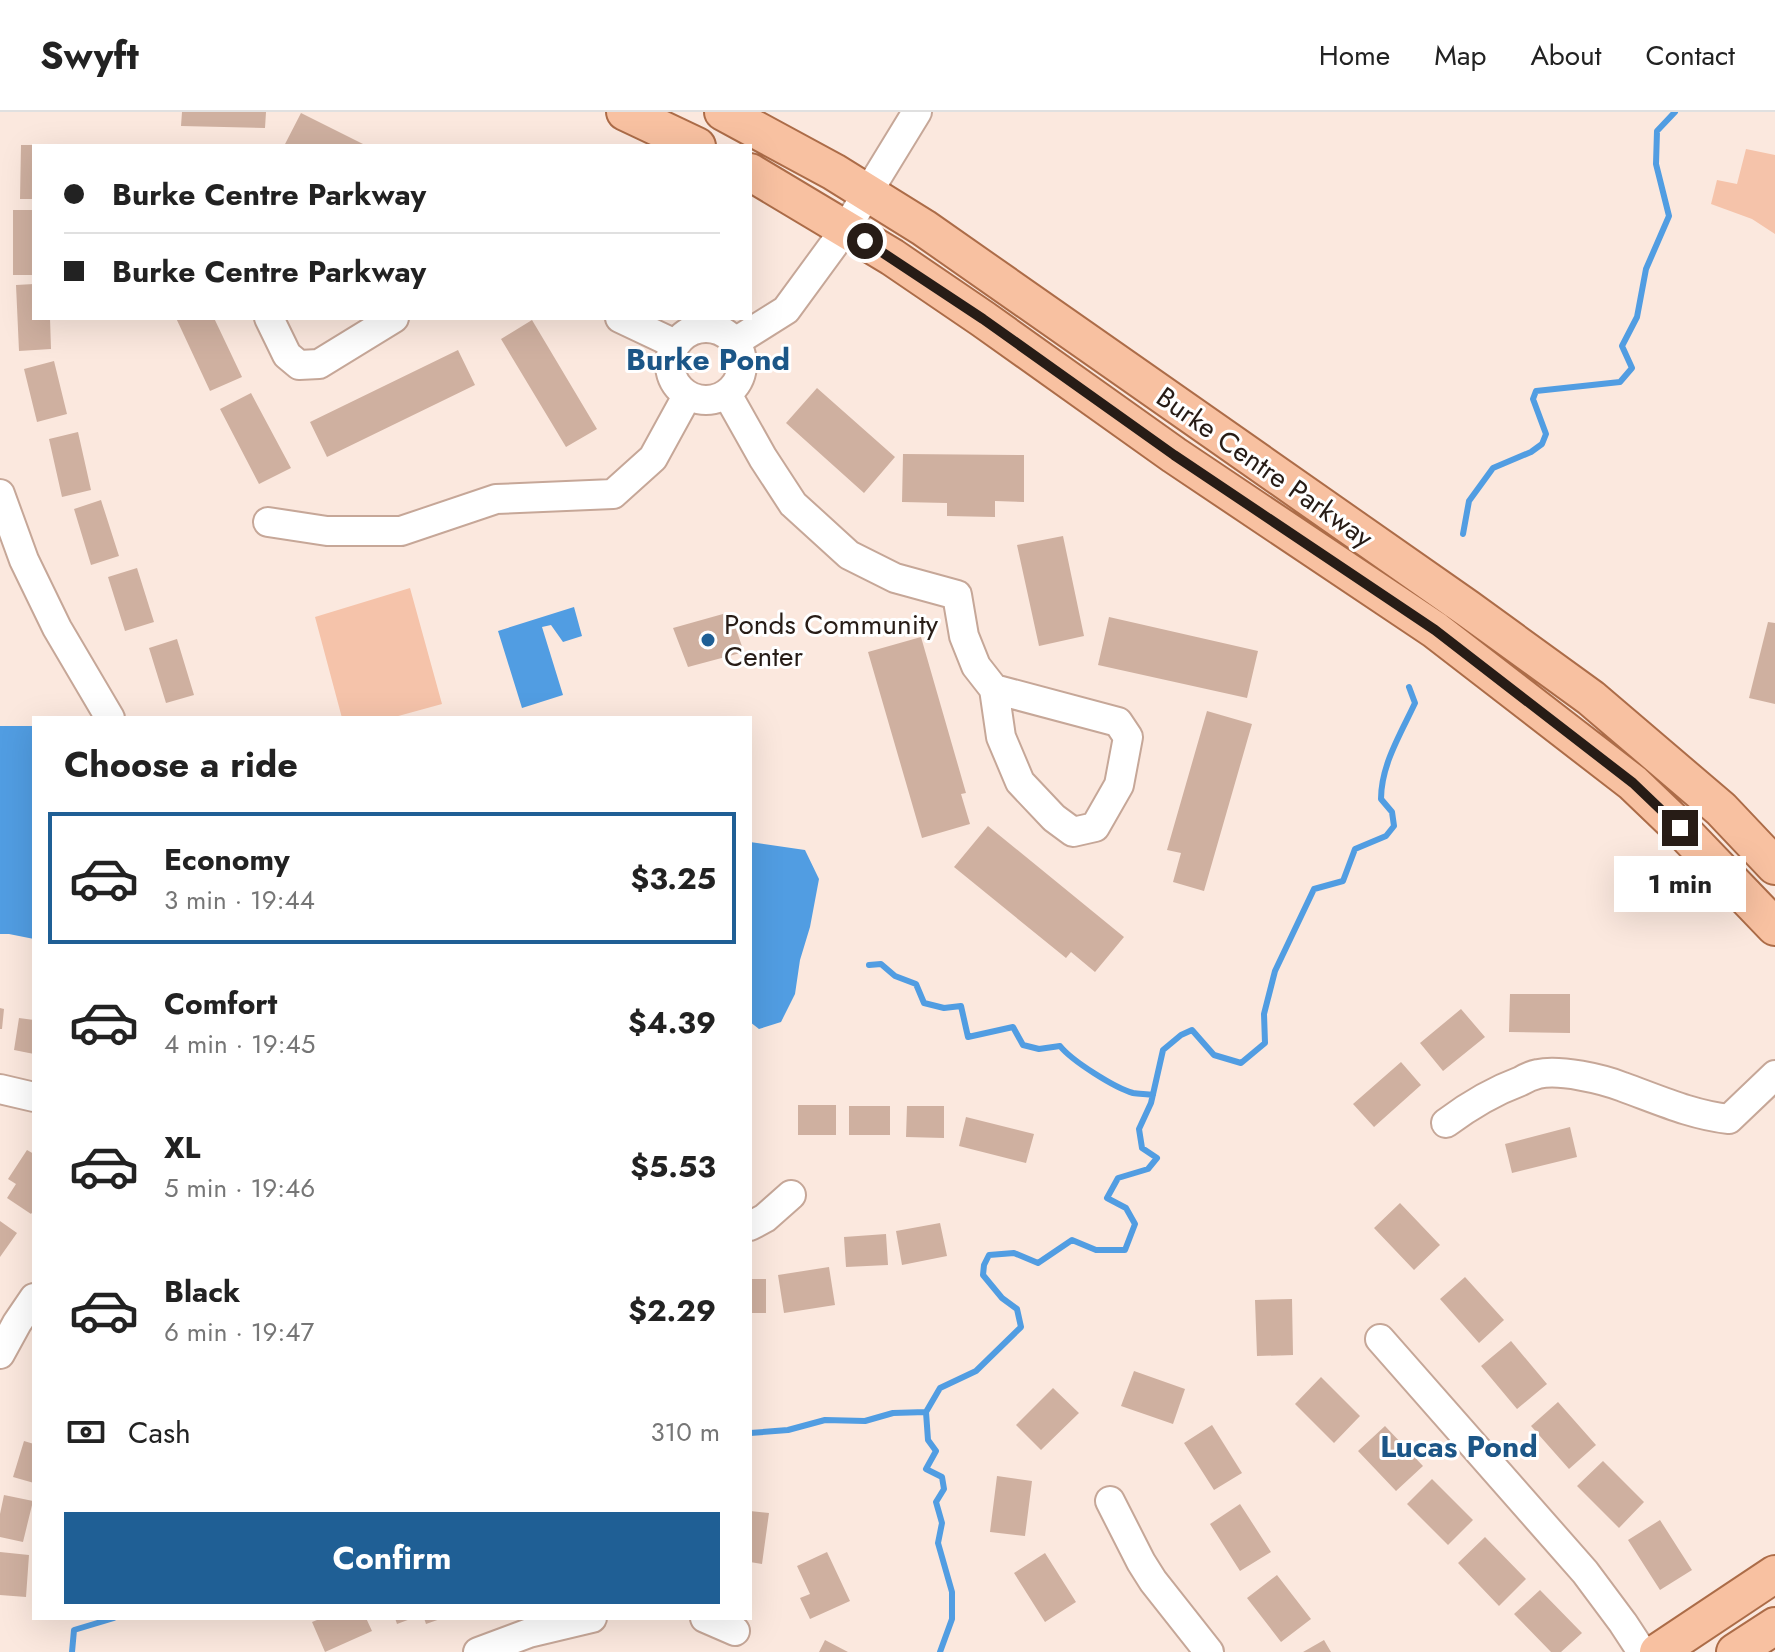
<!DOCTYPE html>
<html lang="en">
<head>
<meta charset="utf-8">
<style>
  body { margin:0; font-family:Jost,sans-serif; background:#f6f6f6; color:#222; height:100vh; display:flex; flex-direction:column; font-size:30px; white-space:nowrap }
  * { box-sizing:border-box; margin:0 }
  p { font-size:26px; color:#767676 }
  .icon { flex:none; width:44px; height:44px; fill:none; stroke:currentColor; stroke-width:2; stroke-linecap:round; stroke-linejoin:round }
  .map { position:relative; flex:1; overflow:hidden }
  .panel { position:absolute; left:32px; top:604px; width:720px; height:904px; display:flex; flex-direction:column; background:#fff; border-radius:0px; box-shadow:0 8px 32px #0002 }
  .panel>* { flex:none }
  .top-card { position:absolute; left:32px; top:32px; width:720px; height:176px; border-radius:0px; box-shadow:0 8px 32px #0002; display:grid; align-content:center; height:176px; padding:0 32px; background:#fff }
  .end { position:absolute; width:36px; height:36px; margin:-18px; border:10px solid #271c16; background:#fff; box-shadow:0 0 0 4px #fff }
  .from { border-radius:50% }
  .bubble { position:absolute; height:56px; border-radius:0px; background:#fff; box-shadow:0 8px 32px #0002; font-size:26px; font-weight:700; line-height:56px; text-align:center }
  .top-card b { display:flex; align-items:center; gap:28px; height:76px; font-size:30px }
  .top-card b+b { border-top:2px solid #e0e0e0 }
  .top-card i { width:20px; height:20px; background:#222 }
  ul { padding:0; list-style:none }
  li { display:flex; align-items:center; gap:24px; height:132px; margin:0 16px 12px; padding:0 16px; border:4px solid transparent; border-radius:0px }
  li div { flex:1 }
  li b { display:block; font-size:30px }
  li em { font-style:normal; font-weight:700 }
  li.active { border-color:#1f5f95 }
  li>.icon { width:72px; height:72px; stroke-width:1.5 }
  h2 { padding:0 32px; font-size:36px; line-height:96px }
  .pay { display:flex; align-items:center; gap:20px; height:88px; padding:0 32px; font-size:30px }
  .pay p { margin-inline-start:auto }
  .cta { display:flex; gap:16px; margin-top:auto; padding:16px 32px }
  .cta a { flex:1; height:92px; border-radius:0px; background:#1f5f95; color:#fff; font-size:32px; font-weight:700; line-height:92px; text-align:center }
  header { display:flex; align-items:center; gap:48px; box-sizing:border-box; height:112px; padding:0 40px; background:#fff; border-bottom:2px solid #e0e0e0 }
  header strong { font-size:38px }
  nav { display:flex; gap:44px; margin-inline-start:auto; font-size:28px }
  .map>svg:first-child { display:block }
  .green { fill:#f5c3aa }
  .water { fill:#519de2 }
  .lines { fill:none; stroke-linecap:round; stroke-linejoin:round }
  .stream { stroke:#519de2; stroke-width:6 }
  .building { fill:#cfb0a0 }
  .minor-casing { stroke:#c6a798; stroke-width:32 }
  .major-casing { stroke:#ac6c48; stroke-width:40 }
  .minor { stroke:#fff; stroke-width:28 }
  .major { stroke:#f8c1a1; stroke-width:36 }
  .route { stroke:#271c16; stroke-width:10 }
  .poi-dot { fill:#1f5f95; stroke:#fff; stroke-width:3 }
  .labels { text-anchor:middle; stroke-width:6; stroke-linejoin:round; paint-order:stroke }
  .street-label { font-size:28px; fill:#271c16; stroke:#fff }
  .poi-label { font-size:28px; fill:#271c16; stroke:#fff; text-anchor:start }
  .neighbourhood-label { font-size:30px; font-weight:bold; fill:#1c5687; stroke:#fff }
</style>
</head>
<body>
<header>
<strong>Swyft</strong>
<nav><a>Home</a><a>Map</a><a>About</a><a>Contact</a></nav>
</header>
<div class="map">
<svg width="1775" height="1540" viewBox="0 0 1775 1540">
  <rect width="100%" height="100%" fill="#fbe8de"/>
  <path class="green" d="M 1746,37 L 1775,43 L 1775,122 L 1752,107 L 1711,92 L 1717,68 L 1737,72 Z
    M 410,476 L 442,592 L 391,606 L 342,606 L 315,505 Z"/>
  <path class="water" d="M 574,495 L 582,524 L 563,530 L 551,513 L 542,515 L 563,583 L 522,596 L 498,519 Z
    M 0,614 L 34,614 L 34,827 L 9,822 L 0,822 Z
    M 750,730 L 805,738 L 819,767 L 810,815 L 800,848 L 795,882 L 781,910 L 759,917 L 750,910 Z"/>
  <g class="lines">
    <path class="stream" d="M 1463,422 L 1469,389 L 1493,356 L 1531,340 L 1542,332 L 1546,322 L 1533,287 L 1536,279 L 1620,270 L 1632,256 L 1622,234 L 1637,205 L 1646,157 L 1669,104 L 1656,52 L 1657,19 L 1675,0
      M 869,853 L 881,852 L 895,864 L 916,872 L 924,891 L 944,896 L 961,894 L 968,925 L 1013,915 L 1023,933 L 1039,937 L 1060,934 C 1072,949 1115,976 1133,981 C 1139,982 1147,982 1153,983
      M 750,1321 L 788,1318 L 825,1308 L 865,1309 L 893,1301 L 926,1300
      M 72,1540 L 74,1518 L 114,1506
      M 940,1540 L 952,1507 L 952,1480 L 938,1431 L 942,1411 L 936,1390 L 944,1377 L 942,1365 L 926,1357 L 936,1339 L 928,1328 L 926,1300 L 940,1276 L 976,1259 L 1021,1215 L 1017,1197 L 1002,1186 L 983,1163 L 984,1153 L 989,1143 L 1014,1141 L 1038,1151 L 1072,1128 L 1096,1138 L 1125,1138 L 1135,1112 L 1126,1096 L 1107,1086 L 1118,1066 L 1148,1057 L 1157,1046 L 1142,1036 L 1139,1017 L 1151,991 L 1163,938 L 1181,923 L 1192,918 L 1214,943 L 1241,951 L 1265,931 L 1264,902 L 1275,859 L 1314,777 L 1343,769 L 1355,737 L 1386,724 L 1394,714 L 1392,700 L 1381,687 C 1381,653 1401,621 1415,591 L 1409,575"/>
  </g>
  <path class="building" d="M 182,0 L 266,0 L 265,16 L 181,14 Z
    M 301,1 L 367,34 L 284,34 Z
    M 21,33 L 34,33 L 34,87 L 20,87 Z
    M 13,98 L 34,98 L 34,163 L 13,163 Z
    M 34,172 L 34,206 L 50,206 L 51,237 L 19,239 L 16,173 Z
    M 176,206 L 214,206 L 242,265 L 210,279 Z
    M 532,208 L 597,317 L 566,335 L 501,227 Z
    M 458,238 L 475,273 L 327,345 L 310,310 Z
    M 54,249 L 67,302 L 37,310 L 24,257 Z
    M 817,276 L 895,345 L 864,381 L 786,311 Z
    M 251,281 L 291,356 L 259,372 L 220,297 Z
    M 78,320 L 91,378 L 62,385 L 49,327 Z
    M 903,342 L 1024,343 L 1024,390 L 995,389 L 995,405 L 947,404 L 947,391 L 902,390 Z
    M 101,388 L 119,444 L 91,453 L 74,397 Z
    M 1063,424 L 1084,524 L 1039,534 L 1017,433 Z
    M 137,456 L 154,510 L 125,519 L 108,465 Z
    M 730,500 L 744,540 L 688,555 L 673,516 Z
    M 1109,505 L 1258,539 L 1247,586 L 1098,553 Z
    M 1768,510 L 1775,511 L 1775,592 L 1749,586 Z
    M 921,525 L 966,681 L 961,682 L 970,712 L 922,726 L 868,540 Z
    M 177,527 L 194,583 L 166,591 L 149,536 Z
    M 1207,599 L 1252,612 L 1204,779 L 1173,770 L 1181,741 L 1167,738 Z
    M 988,714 L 1124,825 L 1095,860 L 1071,840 L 1066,846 L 954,755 Z
    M 1510,882 L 1570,882 L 1570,921 L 1509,920 Z
    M 0,896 L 4,897 L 2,917 L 0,917 Z
    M 1461,897 L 1485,925 L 1443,959 L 1420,931 Z
    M 19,906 L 34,908 L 34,942 L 14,938 Z
    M 1401,950 L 1421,973 L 1374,1015 L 1353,992 Z
    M 798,993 L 836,993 L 836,1023 L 798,1023 Z
    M 849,994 L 890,994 L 890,1023 L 849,1023 Z
    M 907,994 L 944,994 L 944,1026 L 906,1025 Z
    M 966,1005 L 1034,1022 L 1026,1051 L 959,1034 Z
    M 1570,1015 L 1577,1045 L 1512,1061 L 1505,1032 Z
    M 27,1038 L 34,1042 L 34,1098 L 31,1102 L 7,1086 L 16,1072 L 8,1067 Z
    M 1400,1091 L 1440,1133 L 1414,1158 L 1374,1116 Z
    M 0,1109 L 17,1121 L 0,1145 Z
    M 940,1111 L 947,1144 L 902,1153 L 896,1119 Z
    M 886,1122 L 888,1153 L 846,1155 L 844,1125 Z
    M 829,1155 L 835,1193 L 784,1201 L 778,1163 Z
    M 1465,1165 L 1504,1208 L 1479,1231 L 1440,1187 Z
    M 750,1167 L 766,1167 L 766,1201 L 750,1201 Z
    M 1292,1187 L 1293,1243 L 1257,1244 L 1255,1188 Z
    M 1511,1229 L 1547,1272 L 1517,1297 L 1481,1254 Z
    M 1134,1259 L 1185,1277 L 1173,1312 L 1121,1294 Z
    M 1321,1265 L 1360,1304 L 1334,1331 L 1295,1292 Z
    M 1053,1276 L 1079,1301 L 1041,1338 L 1016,1313 Z
    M 1558,1290 L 1596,1333 L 1569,1357 L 1531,1314 Z
    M 1212,1313 L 1242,1361 L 1214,1378 L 1184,1331 Z
    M 1385,1314 L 1423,1354 L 1396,1379 L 1358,1339 Z
    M 24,1329 L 34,1332 L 34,1371 L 13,1365 Z
    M 1603,1349 L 1644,1390 L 1619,1416 L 1577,1374 Z
    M 997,1364 L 1032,1369 L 1025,1424 L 990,1420 Z
    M 1432,1367 L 1473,1408 L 1448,1433 L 1407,1392 Z
    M 4,1383 L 33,1389 L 23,1430 L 0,1425 L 0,1402 Z
    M 1240,1392 L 1271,1440 L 1240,1459 L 1210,1412 Z
    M 750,1399 L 769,1401 L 762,1452 L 750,1450 Z
    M 1660,1408 L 1692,1458 L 1660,1478 L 1628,1428 Z
    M 1485,1425 L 1526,1467 L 1499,1494 L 1458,1451 Z
    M 0,1440 L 29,1443 L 26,1485 L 0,1483 Z
    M 827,1440 L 850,1489 L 810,1507 L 800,1486 L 810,1482 L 797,1454 Z
    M 1045,1441 L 1076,1490 L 1045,1510 L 1014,1461 Z
    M 1277,1463 L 1311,1507 L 1281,1530 L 1247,1486 Z
    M 1540,1478 L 1582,1521 L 1561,1540 L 1551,1540 L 1514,1502 Z
    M 322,1506 L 366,1506 L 372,1519 L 325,1540 L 312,1510 Z
    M 395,1506 L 413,1506 L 397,1512 Z
    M 424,1506 L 443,1506 L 426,1512 Z
    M 825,1528 L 848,1540 L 819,1540 Z
    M 1324,1528 L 1331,1540 L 1303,1540 Z"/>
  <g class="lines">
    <defs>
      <path id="minor" d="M 269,206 L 287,243 L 299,253 L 319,252 L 394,206
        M 620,206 L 675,232
        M670 252a36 36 0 1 1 72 0a36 36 0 1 1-72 0Z
        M 735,230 L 786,198 L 846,116 L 917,0
        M 727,282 L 763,346 L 793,392 L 849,443 L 895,466 L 957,483 L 964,524 L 976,554 L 994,577 L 1001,625 L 1020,670 L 1054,706 L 1073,720 L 1095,715 L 1119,673 L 1128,625 L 1118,610 L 994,577
        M 0,382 L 24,448 L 57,516 L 110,606
        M 268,410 L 327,419 L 401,419 L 496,387 L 613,382 L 653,346 L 687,284
        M 0,977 L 34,985
        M 1446,1011 C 1470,993 1494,979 1521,969 C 1526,966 1533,963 1538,962 C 1559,957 1603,967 1623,975 C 1659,988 1692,1003 1729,1007 L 1775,963
        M 750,1114 L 765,1106 L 791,1083
        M 1380,1227 L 1585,1460 L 1623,1511 L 1642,1540
        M 0,1242 L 17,1211 L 34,1186
        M 1110,1389 L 1141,1450 L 1153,1469 L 1209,1540
        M 705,1506 L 735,1519
        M 478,1540 L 529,1521 L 592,1506"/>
      <path id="major" d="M 625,0 L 697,34
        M 723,0 L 834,60 L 924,116 L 1467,496 L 1591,586 L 1721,697 L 1775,754
        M 750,60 L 892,145 L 983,207 L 1174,343 L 1435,518 L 1633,671 L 1680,716 L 1775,815
        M 1658,1540 L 1775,1462
        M 1735,1540 L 1775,1514"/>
    </defs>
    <use href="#minor" class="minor-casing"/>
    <use href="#major" class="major-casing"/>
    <use href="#minor" class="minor"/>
    <use href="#major" class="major"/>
  </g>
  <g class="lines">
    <path class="route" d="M 865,129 L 983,207 L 1174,343 L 1435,518 L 1633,671 L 1680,716"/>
  </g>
  <circle class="poi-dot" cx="708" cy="528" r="8"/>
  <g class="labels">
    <g class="street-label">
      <text transform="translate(1265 355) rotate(35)" y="10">Burke Centre Parkway</text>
    </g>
    <g class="poi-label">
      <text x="724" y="522">Ponds Community<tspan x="724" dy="32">Center</tspan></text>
    </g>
    <g class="neighbourhood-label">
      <text x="708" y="258">Burke Pond</text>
      <text x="1459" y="1345">Lucas Pond</text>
    </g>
  </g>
</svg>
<i class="end from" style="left:865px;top:129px"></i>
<i class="end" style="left:1680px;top:716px"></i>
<div class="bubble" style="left:1614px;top:744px;width:132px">1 min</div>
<div class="top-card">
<b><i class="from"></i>Burke Centre Parkway</b>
<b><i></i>Burke Centre Parkway</b>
</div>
<section class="panel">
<h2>Choose a ride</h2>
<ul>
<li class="active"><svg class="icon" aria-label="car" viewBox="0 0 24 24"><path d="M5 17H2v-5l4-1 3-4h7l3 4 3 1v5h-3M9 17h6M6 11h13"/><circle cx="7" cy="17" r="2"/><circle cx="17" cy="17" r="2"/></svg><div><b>Economy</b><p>3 min · 19:44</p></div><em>$3.25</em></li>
<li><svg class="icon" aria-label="car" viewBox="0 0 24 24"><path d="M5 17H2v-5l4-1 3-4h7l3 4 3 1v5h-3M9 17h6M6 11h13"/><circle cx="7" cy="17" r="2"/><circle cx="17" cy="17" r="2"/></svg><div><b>Comfort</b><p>4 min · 19:45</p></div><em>$4.39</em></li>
<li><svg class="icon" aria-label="car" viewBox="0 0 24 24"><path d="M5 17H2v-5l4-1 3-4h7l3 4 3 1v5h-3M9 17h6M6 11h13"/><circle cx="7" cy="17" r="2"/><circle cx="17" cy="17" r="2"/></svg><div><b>XL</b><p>5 min · 19:46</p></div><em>$5.53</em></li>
<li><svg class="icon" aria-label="car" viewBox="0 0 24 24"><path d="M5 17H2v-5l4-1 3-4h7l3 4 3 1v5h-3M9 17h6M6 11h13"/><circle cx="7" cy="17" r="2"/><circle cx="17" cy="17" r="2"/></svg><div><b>Black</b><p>6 min · 19:47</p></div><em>$2.29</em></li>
</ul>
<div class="pay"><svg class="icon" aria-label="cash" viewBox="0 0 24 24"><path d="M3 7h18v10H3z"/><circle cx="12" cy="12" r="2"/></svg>Cash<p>310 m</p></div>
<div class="cta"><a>Confirm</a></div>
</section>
</div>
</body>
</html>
